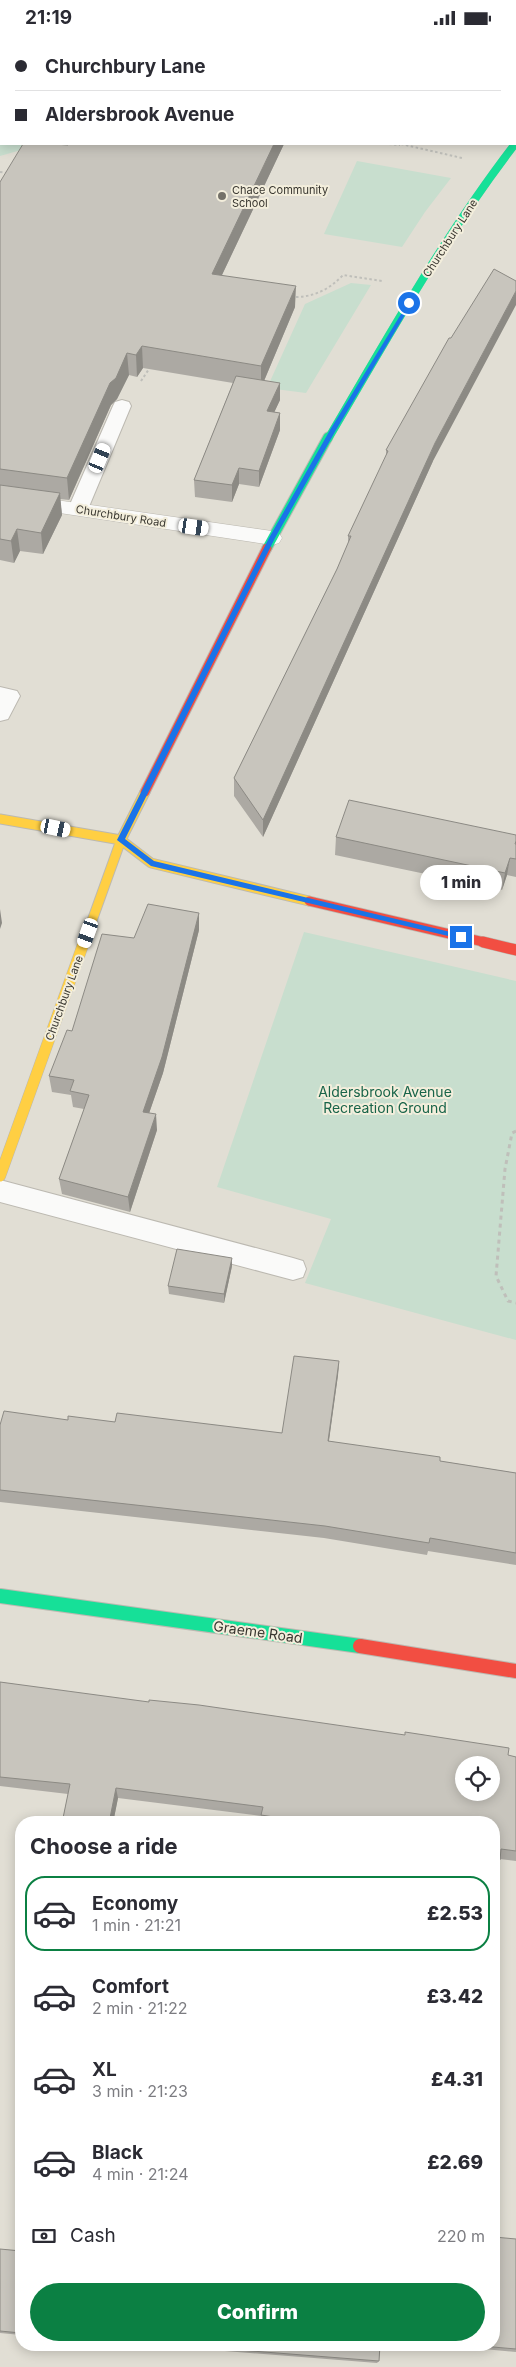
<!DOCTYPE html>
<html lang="en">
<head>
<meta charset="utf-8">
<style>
  body { margin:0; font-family:Inter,sans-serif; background:#f7f7f7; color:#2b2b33; height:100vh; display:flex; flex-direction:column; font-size:19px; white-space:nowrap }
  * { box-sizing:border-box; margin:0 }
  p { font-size:16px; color:#7c7c81 }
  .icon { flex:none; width:28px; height:28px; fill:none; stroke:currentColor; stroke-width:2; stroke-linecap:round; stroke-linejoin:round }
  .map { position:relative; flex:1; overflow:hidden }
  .details { position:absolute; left:15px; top:1781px; width:485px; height:535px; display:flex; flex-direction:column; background:#fff; border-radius:20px; box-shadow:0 2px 12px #0003 }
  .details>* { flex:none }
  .hud { position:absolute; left:0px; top:0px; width:516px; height:110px; box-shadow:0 2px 12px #0003; display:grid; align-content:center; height:110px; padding:0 15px; background:#fff }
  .tools { position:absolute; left:455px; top:1721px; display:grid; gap:10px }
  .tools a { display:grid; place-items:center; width:45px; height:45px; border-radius:50%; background:#fff; box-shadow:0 2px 12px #0003; font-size:25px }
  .end { position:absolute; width:22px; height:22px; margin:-11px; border:6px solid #1a73e8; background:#fff; box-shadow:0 0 0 2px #fff }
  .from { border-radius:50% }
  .bubble { position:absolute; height:35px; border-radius:18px; background:#fff; box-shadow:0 2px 12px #0003; font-size:16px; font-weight:800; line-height:35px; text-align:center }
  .car { position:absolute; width:15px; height:30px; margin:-15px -8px; border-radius:6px; box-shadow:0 0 4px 1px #0007; background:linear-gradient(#fff 24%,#345 0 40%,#fff 0 76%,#345 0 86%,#fff 0) }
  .hud b { display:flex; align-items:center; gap:18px; height:48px; font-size:19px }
  .hud b+b { border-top:1px solid #e1e1e2 }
  .hud i { width:12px; height:12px; background:#2b2b33 }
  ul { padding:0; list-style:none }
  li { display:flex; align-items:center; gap:15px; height:75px; margin:0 10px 8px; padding:0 5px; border:2px solid transparent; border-radius:20px }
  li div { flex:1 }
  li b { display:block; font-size:19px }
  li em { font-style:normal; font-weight:800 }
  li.selected { border-color:#0b8043 }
  li>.icon { width:45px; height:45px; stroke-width:1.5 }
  h2 { padding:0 15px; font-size:22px; line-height:60px }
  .pay { display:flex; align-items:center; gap:12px; height:55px; padding:0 15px; font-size:19px }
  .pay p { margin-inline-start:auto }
  .button { display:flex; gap:10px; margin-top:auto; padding:10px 15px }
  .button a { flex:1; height:58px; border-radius:30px; background:#0b8043; color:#fff; font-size:20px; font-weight:800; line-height:58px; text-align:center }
  .status { display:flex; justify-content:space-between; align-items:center; height:35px; padding:0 25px; background:#fff; direction:ltr }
  .status svg { height:14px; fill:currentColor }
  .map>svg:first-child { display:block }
  .green { fill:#c8dece }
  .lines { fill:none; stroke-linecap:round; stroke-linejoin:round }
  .lane-casing { stroke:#bcb9b1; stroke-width:2 }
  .street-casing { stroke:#bcb9b1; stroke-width:1 }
  .fast-far2-casing { stroke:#bcb9b1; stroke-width:8 }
  .fast-far1-casing { stroke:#bcb9b1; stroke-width:11 }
  .fast-casing { stroke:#bcb9b1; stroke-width:16 }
  .slow-far1-casing { stroke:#bcb9b1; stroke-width:11 }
  .slow-casing { stroke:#bcb9b1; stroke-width:12 }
  .jam-far2-casing { stroke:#bcb9b1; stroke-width:11 }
  .jam-far1-casing { stroke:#bcb9b1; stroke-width:12 }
  .jam-casing { stroke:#bcb9b1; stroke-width:16 }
  .path-far1 { stroke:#bfbfba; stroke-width:2; stroke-dasharray:2.5 2.5; stroke-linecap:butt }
  .path { stroke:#bfbfba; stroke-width:3; stroke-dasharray:4 4; stroke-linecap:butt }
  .lane { fill:#fafaf9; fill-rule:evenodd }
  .street { fill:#fafaf9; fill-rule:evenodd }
  .fast-far2 { stroke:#16e098; stroke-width:8 }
  .fast-far1 { stroke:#16e098; stroke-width:9 }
  .fast { stroke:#16e098; stroke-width:14 }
  .slow-far1 { stroke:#ffcf43; stroke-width:9 }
  .slow { stroke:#ffcf43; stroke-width:11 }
  .jam-far2 { stroke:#f24e42; stroke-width:9 }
  .jam-far1 { stroke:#f24e42; stroke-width:11 }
  .jam { stroke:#f24e42; stroke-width:14 }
  .wall { fill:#aca9a3 }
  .shaded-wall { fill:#8c8a84 }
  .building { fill:#c8c5bd; stroke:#8c8a84; fill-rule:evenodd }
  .route { fill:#1a73e8 }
  .poi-dot { fill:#747169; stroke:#f3eedc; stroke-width:2 }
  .labels { text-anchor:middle; stroke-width:4; stroke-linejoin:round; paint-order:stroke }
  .far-poi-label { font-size:11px; fill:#393730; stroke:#f3eedc; text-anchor:start }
  .far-street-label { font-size:11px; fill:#393730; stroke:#f3eedc }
  .park-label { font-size:14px; fill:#186449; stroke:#f3eedc }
  .street-label { font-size:14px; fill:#393730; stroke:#f3eedc }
</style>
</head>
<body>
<div class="status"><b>21:19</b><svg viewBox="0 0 49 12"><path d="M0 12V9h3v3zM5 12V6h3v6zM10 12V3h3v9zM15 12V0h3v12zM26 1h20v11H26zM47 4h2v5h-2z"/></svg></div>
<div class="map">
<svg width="516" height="2332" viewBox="0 0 516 2332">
  <rect width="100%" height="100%" fill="#e1ded4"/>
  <path class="green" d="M 0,0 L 213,0 L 1,1 L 1,109 L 42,109 L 0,121 Z
    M 357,126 L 451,143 L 425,177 L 402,212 L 324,199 Z
    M 351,248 L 371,250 L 306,358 L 267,353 L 305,269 Z
    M 304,897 L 516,946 L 516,1305 L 305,1248 L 331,1184 L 217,1152 Z"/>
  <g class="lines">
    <defs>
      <path id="lane" d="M 122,365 L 129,367 L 131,371 L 88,474 L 85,478 L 78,480 L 71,478 L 68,474 L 113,371 L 115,367 Z
        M 0,652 L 17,656 L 20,661 L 8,684 L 0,686 Z
        M 0,1145 L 293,1223 L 303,1226 L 306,1234 L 303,1242 L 293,1245 L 0,1167 Z"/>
      <path id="street" d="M 0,457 L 272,496 L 279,498 L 282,503 L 279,508 L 272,510 L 0,469 Z"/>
      <path id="fast-far2" d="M 328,404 C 387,304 444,201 515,109"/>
      <path id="fast-far1" d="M 267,513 L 328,402"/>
      <path id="fast" d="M 0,1561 L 360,1611"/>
      <path id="slow-far1" d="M 0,784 L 121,805 L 151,828 L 309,866
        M 84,908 L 121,805 L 145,757"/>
      <path id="slow" d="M 0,1141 L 84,907"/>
      <path id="jam-far2" d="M 145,757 L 267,513
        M 309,866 L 488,908"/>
      <path id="jam-far1" d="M 483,907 L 516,915"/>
      <path id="jam" d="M 360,1611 L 516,1636"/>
    </defs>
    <use href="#lane" class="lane-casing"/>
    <use href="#street" class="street-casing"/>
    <use href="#fast-far2" class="fast-far2-casing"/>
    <use href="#fast-far1" class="fast-far1-casing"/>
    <use href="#fast" class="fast-casing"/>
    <use href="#slow-far1" class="slow-far1-casing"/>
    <use href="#slow" class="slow-casing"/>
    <use href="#jam-far2" class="jam-far2-casing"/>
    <use href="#jam-far1" class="jam-far1-casing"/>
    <use href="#jam" class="jam-casing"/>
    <path class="path-far1" d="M 389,109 L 400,110
      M 401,109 L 462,123
      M 0,137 L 8,138
      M 291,262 C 312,263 329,255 343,240 L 382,246
      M 141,346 L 149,334"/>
    <path class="path" d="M 516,1096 L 512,1098 L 505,1134 L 496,1241 L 508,1266 L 516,1268"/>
    <use href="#lane" class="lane"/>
    <use href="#street" class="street"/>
    <use href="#fast-far2" class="fast-far2"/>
    <use href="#fast-far1" class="fast-far1"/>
    <use href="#fast" class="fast"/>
    <use href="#slow-far1" class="slow-far1"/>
    <use href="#slow" class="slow"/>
    <use href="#jam-far2" class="jam-far2"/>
    <use href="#jam-far1" class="jam-far1"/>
    <use href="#jam" class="jam"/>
  </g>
  <path class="wall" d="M 284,109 L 222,240 L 295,272 L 264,346 L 280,365 L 274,377 L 280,378 L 280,395 L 259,452 L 239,449 L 232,467 L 195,462 L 194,445 L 233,348 L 143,333 L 137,342 L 129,340 L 117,364 L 111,370 L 69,465 L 60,464 L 62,480 L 43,519 L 20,516 L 14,528 L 0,525 L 0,147 L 68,110 Z
    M 386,415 L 433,426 L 263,802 L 234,761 L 234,743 L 337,534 L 348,509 L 348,501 L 386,422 Z
    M 516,800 L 516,842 L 507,840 L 502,855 L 335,820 L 336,802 Z
    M 199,895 L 163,1038 L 149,1078 L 157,1095 L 130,1177 L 62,1159 L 59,1144 L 84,1074 L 73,1072 L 71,1060 L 52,1057 L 49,1041 L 72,996 Z
    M 232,1231 L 224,1268 L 169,1259 L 168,1251 Z
    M 339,1326 L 338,1340 L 329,1406 L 440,1426 L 516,1438 L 516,1530 L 428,1516 L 427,1520 L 324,1503 L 0,1467 L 0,1390 L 68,1385 L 115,1387 L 282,1398 Z
    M 0,1647 L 516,1722 L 516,1826 L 500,1824 L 496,1834 L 494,1833 L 494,1788 L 261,1788 L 261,1781 L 118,1763 L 113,1788 L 62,1788 L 68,1759 L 0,1751 Z
    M 516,2204 L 516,2317 L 442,2310 L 494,2310 Z
    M 0,2214 L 21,2216 L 21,2300 L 0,2298 Z
    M 150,2310 L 380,2310 L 379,2326 L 377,2328 Z"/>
  <path class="shaded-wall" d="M 274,109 L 284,109 L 212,261 L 212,239 Z
    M 296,251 L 295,272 L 261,353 L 261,331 Z
    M 516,256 L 516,270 L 433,426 L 263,802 L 263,785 L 435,408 Z
    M 142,311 L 143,333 L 137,342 L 136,320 Z
    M 127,318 L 129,340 L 117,364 L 111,370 L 69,465 L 67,443 L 110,348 Z
    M 280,348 L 280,365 L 267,393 L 267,376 Z
    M 280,378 L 280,395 L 259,452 L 259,436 Z
    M 239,433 L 239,449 L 232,467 L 232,450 Z
    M 60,458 L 62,480 L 43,519 L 41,498 Z
    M 17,494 L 20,516 L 14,528 L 11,506 Z
    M 510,823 L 507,840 L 502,855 L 505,838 Z
    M 0,874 L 2,888 L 0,894 Z
    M 199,878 L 199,895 L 163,1038 L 144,1093 L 143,1077 Z
    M 156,1079 L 157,1095 L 130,1177 L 128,1162 Z
    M 232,1223 L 232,1231 L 224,1268 L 224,1259 Z
    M 339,1326 L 338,1340 L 327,1419 L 328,1406 Z
    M 116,1753 L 118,1763 L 113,1788 L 109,1788 Z"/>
  <path class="building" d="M 23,109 L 55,109 L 68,110 L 69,109 L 274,109 L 212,239 L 296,251 L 261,331 L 142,311 L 136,320 L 127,318 L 116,343 L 110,348 L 67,443 L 0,434 L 0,147 Z
    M 494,234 L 516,246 L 516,256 L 435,408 L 263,785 L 234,743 L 337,534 L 351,501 L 348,501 L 388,416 L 386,415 L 449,303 L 451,303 Z
    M 236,341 L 280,348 L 267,376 L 280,378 L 259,436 L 239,433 L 232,450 L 194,445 Z
    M 0,450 L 60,458 L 41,498 L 17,494 L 11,506 L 0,504 Z
    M 349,765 L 516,800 L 516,806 L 515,809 L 516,809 L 516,824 L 510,823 L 505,838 L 336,802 Z
    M 148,869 L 199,878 L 162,1022 L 143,1077 L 156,1079 L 128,1162 L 59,1144 L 89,1060 L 70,1056 L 74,1045 L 49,1041 L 67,995 L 72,996 L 102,899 L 134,903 Z
    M 177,1214 L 232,1223 L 224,1259 L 168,1251 Z
    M 294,1321 L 339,1326 L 328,1406 L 440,1422 L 440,1426 L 516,1438 L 516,1518 L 430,1503 L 429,1508 L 325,1491 L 0,1455 L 0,1390 L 4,1376 L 68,1385 L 68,1381 L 115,1387 L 117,1378 L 282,1398 Z
    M 0,1647 L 149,1667 L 149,1665 L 199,1670 L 405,1700 L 405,1697 L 509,1713 L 508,1720 L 516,1722 L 516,1816 L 501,1814 L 500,1825 L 494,1824 L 494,1788 L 389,1788 L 369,1784 L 368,1788 L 312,1788 L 261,1780 L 263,1772 L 116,1753 L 109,1788 L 62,1788 L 70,1749 L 0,1742 ZM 464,1730 L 491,1730 L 491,1758 L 464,1758 Z
    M 494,2202 L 516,2204 L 516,2314 L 470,2310 L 494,2310 Z
    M 0,2214 L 21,2216 L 21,2298 L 0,2296 Z
    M 175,2310 L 380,2310 L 379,2326 Z"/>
  <path class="route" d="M 409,266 L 412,268 L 336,395 L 275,503 L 125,804 L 154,826 L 463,900 L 465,902 L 461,904 L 151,831 L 117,805 L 269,503 L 330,395 Z"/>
  <circle class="poi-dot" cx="222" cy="161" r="5"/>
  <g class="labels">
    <g class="far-poi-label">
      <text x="232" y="159">Chace Community<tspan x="232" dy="13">School</tspan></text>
    </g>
    <g class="far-street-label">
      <text transform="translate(450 203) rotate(-57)" y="4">Churchbury Lane</text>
      <text transform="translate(121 481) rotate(9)" y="4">Churchbury Road</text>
      <text transform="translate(64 963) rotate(-70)" y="4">Churchbury Lane</text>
    </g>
    <g class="park-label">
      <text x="385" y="1062">Aldersbrook Avenue<tspan x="385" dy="16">Recreation Ground</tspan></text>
    </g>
    <g class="street-label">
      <text transform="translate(258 1597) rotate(8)" y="5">Graeme Road</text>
    </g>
  </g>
</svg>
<div class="tools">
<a><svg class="icon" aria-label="locate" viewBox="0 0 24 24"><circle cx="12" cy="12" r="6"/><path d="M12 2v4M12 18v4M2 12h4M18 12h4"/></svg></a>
</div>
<i class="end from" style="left:409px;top:268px"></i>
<i class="end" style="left:461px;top:902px"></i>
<div class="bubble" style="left:420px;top:830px;width:82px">1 min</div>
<i class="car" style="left:100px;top:423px;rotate:23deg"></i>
<i class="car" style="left:194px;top:492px;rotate:98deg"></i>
<i class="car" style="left:56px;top:793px;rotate:102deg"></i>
<i class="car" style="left:88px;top:898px;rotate:200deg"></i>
<div class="hud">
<b><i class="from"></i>Churchbury Lane</b>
<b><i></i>Aldersbrook Avenue</b>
</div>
<section class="details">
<h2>Choose a ride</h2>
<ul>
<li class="selected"><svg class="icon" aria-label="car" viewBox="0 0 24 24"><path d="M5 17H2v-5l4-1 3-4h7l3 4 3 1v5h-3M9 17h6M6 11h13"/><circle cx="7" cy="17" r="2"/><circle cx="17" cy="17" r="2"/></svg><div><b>Economy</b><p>1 min · 21:21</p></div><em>£2.53</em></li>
<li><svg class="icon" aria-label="car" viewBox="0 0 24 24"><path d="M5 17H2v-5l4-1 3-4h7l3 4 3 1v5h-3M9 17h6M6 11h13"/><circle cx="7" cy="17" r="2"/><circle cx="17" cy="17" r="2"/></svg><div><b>Comfort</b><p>2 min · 21:22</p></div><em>£3.42</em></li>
<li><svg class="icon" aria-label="car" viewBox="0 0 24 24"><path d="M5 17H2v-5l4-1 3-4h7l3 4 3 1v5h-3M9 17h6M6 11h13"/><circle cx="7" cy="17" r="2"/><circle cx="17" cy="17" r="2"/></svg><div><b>XL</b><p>3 min · 21:23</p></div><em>£4.31</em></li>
<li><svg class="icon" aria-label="car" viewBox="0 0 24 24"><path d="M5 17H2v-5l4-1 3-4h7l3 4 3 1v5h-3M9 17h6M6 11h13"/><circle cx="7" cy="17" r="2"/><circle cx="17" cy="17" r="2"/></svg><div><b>Black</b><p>4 min · 21:24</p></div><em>£2.69</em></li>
</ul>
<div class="pay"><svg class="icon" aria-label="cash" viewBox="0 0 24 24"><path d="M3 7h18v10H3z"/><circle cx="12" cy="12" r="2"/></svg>Cash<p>220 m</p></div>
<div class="button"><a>Confirm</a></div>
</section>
</div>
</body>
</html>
